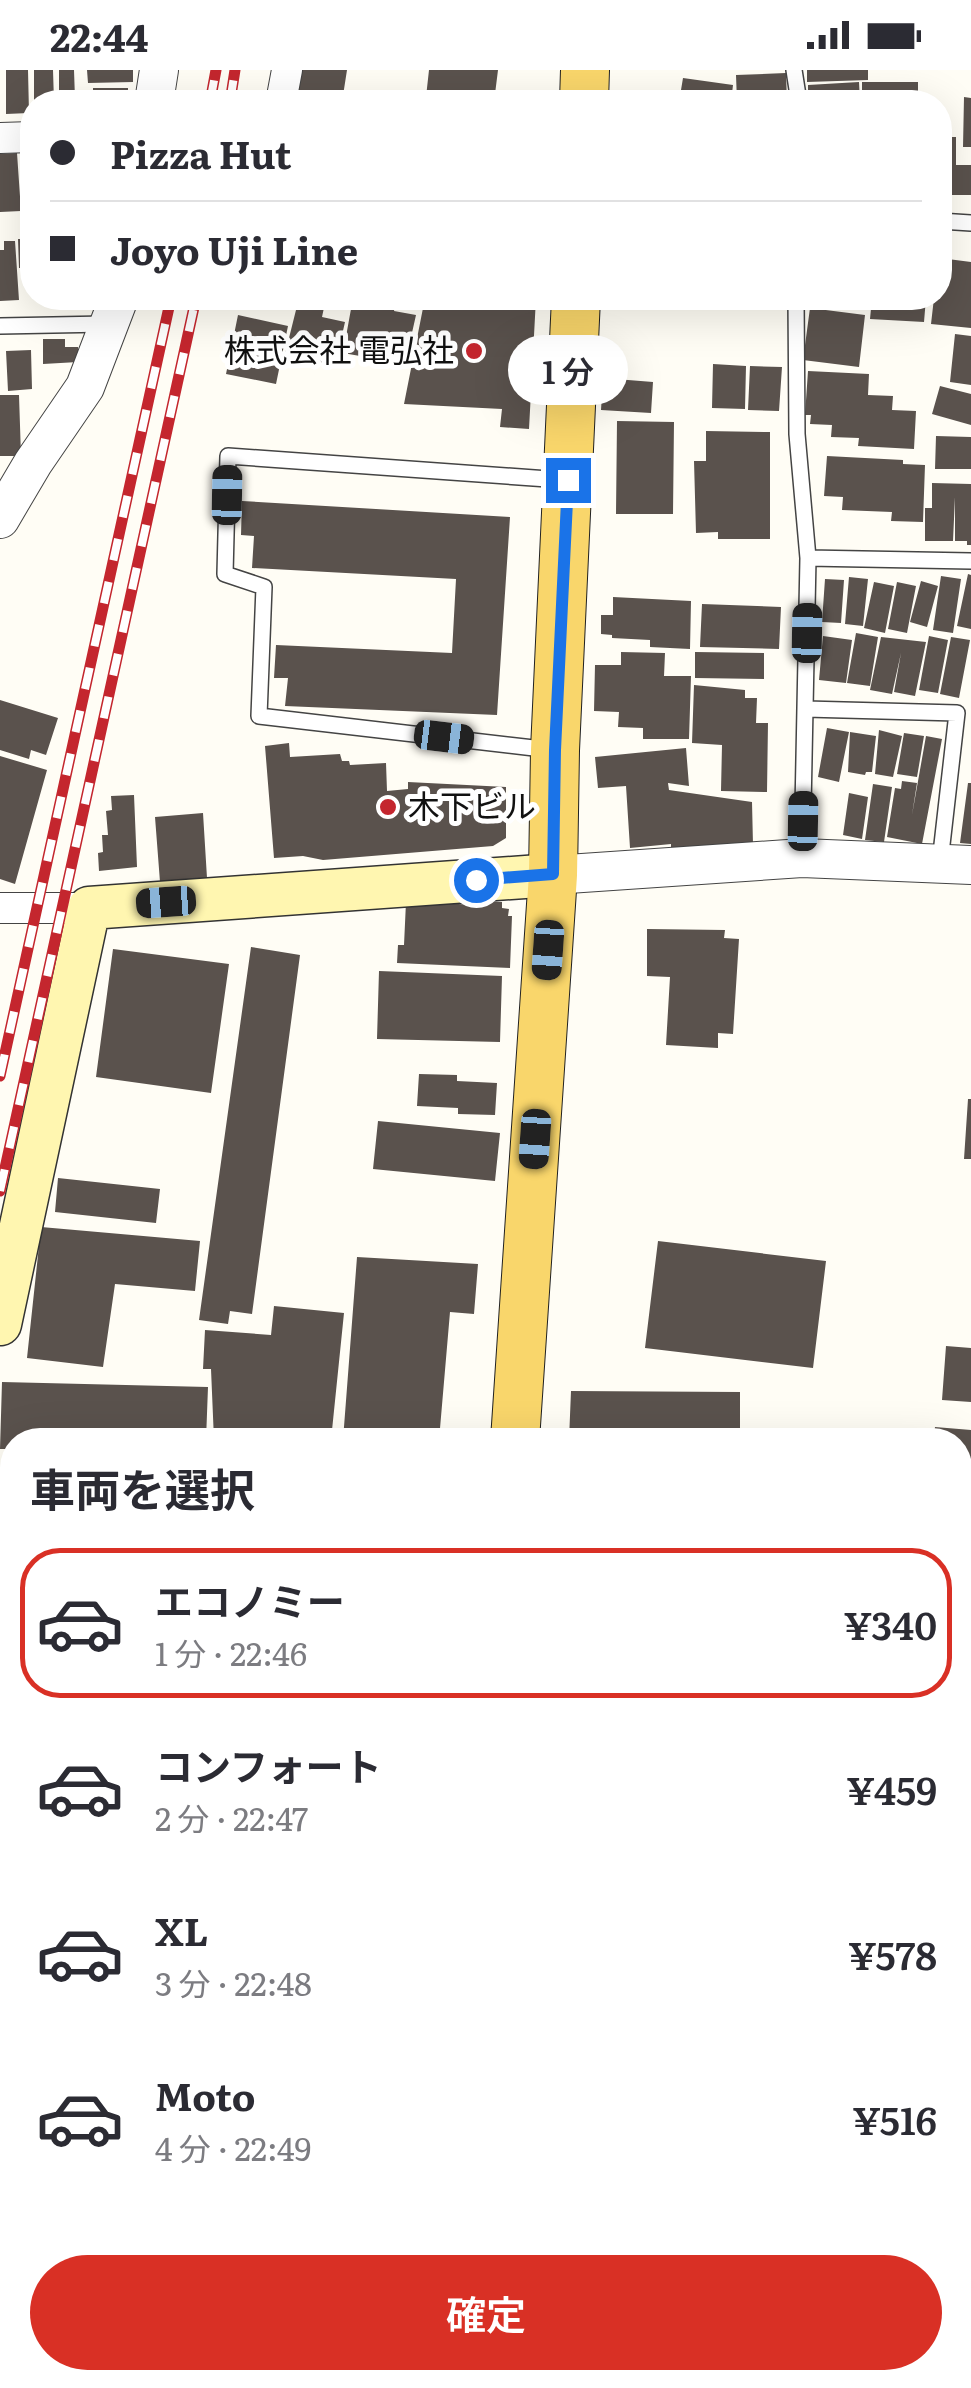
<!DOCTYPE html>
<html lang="ja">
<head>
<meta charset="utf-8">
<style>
  body { margin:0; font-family:Literata,"Noto Sans JP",serif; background:#f2f2f3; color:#2b2b33; height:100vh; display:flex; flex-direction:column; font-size:38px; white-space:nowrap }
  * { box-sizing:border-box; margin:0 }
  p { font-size:32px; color:#7c7c81 }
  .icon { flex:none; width:55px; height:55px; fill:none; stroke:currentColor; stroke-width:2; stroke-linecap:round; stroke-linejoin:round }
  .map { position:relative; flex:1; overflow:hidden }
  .side { position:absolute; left:0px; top:1358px; width:972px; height:962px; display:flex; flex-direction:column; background:#fff; border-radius:40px 40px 0 0; box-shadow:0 10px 40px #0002 }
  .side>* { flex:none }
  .hud { position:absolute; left:20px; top:20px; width:932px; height:220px; border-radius:40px; box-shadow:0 10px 40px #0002; display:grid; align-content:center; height:220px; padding:0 30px; background:#fff }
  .end { position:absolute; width:45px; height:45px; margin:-22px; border:12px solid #1a73e8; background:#fff; box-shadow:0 0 0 5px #fff }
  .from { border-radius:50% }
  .bubble { position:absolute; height:70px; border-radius:35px; background:#fff; box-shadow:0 10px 40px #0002; font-size:32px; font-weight:600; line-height:70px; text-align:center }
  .car { position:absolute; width:30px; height:60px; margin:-30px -15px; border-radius:12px; box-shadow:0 0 8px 2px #0007; background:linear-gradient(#222 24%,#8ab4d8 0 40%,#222 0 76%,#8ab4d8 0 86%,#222 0) }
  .hud b { display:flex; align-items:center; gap:35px; height:95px; font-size:38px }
  .hud b+b { border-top:2px solid #e1e1e2 }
  .hud i { width:25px; height:25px; background:#2b2b33 }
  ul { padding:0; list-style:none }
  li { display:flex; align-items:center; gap:30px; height:150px; margin:0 20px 15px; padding:0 10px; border:5px solid transparent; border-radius:40px }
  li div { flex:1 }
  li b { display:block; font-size:38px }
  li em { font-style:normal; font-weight:600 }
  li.on { border-color:#d93025 }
  li>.icon { width:90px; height:90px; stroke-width:1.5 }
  h2 { padding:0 30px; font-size:45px; line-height:120px }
  .cta { display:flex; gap:20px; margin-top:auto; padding:20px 30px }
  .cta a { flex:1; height:115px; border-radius:60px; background:#d93025; color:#fff; font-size:40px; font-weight:600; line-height:115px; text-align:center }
  .status { display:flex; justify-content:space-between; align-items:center; height:70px; padding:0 50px; background:#fff; direction:ltr }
  .status svg { height:28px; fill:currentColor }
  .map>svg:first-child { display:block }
  .building { fill:#5a524d }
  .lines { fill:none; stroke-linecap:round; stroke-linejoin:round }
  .service-casing { stroke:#444; stroke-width:18 }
  .minor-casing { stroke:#444; stroke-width:32 }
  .tertiary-casing { stroke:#444; stroke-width:40 }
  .secondary-casing { stroke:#333; stroke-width:45 }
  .primary-casing { stroke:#222; stroke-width:50 }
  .service { stroke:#fff; stroke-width:15 }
  .minor { stroke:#fff; stroke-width:30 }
  .tertiary { stroke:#fff; stroke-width:38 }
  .secondary { stroke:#fff6b0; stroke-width:42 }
  .primary { stroke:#f9d66b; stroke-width:48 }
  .rail-casing { stroke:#c4262e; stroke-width:11 }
  .rail { stroke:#fff; stroke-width:8; stroke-dasharray:22; stroke-linecap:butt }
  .route { stroke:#1a73e8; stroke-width:12 }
  .poi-dot { fill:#c4262e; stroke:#fff; stroke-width:4 }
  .labels { text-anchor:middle; stroke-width:10; stroke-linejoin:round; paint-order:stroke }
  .poi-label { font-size:32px; fill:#111; stroke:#fff; text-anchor:end }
</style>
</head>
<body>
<div class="status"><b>22:44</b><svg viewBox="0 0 49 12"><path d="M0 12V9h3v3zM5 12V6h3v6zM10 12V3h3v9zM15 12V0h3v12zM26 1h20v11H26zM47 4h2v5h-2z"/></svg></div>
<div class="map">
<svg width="971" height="2318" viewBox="0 0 971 2318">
  <rect width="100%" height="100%" fill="#fffdf5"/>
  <path class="building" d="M 6,0 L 28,0 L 29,43 L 6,44 Z
    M 34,0 L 53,0 L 54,32 L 34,32 Z
    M 59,0 L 74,0 L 75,29 L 59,29 Z
    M 87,0 L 133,0 L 133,12 L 88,13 Z
    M 299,0 L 347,0 L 342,32 L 294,32 Z
    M 429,0 L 498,0 L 494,32 L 426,27 Z
    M 807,0 L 868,0 L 868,10 L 807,12 Z
    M 786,3 L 787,32 L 737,32 L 736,5 Z
    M 683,8 L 733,15 L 731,32 L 679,32 Z
    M 859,12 L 860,32 L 808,32 L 808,15 Z
    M 862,12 L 918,12 L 918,32 L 862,32 Z
    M 93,18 L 128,18 L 128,32 L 93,32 Z
    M 964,27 L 971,28 L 971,77 L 963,77 Z
    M 942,67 L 956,67 L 956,95 L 971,95 L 971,125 L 942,125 Z
    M 17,83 L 21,141 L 0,142 L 0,84 Z
    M 32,86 L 32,141 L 22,142 L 20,87 Z
    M 18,169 L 32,169 L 32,214 L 24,214 L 23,198 L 19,198 Z
    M 4,171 L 15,171 L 19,230 L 0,231 L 0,180 L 4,180 Z
    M 940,188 L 971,192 L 971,258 L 931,254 L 934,228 L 940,228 Z
    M 299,228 L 325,233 L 322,247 L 345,252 L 335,296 L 285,284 Z
    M 353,228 L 396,230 L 394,241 L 416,245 L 405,294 L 343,283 Z
    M 425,228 L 536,228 L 529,359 L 500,357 L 502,339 L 404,334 Z
    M 872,228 L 926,228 L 924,252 L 870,249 Z
    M 810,238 L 865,245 L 859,297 L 803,290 Z
    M 238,245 L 288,256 L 276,314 L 226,304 Z
    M 955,264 L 971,266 L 971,315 L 950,312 Z
    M 43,269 L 65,269 L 65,277 L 78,277 L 78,292 L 43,294 Z
    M 31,280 L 32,319 L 8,321 L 6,281 Z
    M 713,294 L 746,296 L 745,339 L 712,338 Z
    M 750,296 L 782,297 L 779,341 L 748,340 Z
    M 808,301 L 869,304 L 868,325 L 893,326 L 892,340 L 916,341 L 914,379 L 858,376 L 859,368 L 831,367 L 832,355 L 810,354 L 811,345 L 805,345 Z
    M 603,308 L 653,312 L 651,343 L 601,340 Z
    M 940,316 L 971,324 L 971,355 L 932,344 Z
    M 0,325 L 19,325 L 21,386 L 0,386 Z
    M 617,351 L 674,352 L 673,444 L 616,444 Z
    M 706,361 L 770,362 L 770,469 L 718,469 L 718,462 L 696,463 L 694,391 L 706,391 Z
    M 936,366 L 971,367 L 971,399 L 935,399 Z
    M 827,386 L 903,390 L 903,394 L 925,395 L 923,452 L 891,451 L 892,442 L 842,440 L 843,427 L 824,426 Z
    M 932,413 L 971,414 L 971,475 L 967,475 L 967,471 L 955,471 L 955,427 L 953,471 L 925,471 L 925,438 L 932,438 Z
    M 242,431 L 510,447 L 497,645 L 285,636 L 288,608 L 274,608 L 276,575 L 452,583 L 456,509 L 252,498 L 254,466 L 241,465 Z
    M 968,504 L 971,505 L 971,559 L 957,556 Z
    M 941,506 L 961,509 L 953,563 L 933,560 Z
    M 849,507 L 868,509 L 863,556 L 845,554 Z
    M 825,509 L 844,510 L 841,553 L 822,552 Z
    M 921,511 L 938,516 L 927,557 L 910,552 Z
    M 874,512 L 894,516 L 885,563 L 864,558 Z
    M 897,512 L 916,516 L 907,563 L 888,559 Z
    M 613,527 L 691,531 L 690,579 L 650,577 L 650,570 L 612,568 L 612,565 L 601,564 L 601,545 L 613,545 Z
    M 702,534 L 781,537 L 779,579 L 700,577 Z
    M 856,563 L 878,567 L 870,616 L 847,613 Z
    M 823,566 L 852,570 L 846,613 L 819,610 Z
    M 929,566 L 948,570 L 938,623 L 919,620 Z
    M 881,567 L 926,572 L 915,626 L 894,622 L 901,583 L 892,624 L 870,620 Z
    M 951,567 L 970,570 L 959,628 L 940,624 Z
    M 621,582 L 665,583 L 664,606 L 691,606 L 689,669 L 643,669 L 643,658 L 618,657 L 619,642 L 594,641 L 595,595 L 621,595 Z
    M 695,582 L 764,583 L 764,609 L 695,608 Z
    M 694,615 L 745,620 L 745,628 L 757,628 L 756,653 L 768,653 L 767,722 L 721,721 L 722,675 L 692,673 Z
    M 0,630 L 58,648 L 46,685 L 31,680 L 29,689 L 0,680 Z
    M 827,658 L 849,662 L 839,712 L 818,707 Z
    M 879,660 L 902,666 L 893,707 L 875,704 Z
    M 850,662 L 876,666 L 872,702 L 866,702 L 865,705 L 848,702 Z
    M 904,663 L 924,666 L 917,707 L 897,704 Z
    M 926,666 L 942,669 L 922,774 L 887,767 L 895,718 L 901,719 L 902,711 L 917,713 L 912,745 Z
    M 289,673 L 290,687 L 340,684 L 342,691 L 349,691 L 350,695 L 386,693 L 387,721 L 408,719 L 408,712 L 506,717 L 506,768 L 493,776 L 323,790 L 303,786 L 274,788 L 265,676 Z
    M 686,678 L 689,716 L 668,713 L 669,720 L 752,732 L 753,775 L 671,781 L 671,774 L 630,778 L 626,716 L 598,718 L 595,687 Z
    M 0,686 L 47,700 L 15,814 L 0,809 Z
    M 968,713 L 971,713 L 971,774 L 960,773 Z
    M 873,714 L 892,717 L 884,772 L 865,770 Z
    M 849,723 L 868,727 L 862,769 L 843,765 Z
    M 134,725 L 137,797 L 99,801 L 98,783 L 103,782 L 102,765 L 108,765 L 106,741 L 112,740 L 111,726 Z
    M 203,743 L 207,808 L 160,812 L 155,747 Z
    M 484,831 L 502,832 L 502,838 L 509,839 L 508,846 L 512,846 L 510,898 L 397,893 L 398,875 L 404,875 L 406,832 L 484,835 Z
    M 647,859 L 725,860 L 724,868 L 739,869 L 733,964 L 718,963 L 718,978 L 666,975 L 670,907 L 647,906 Z
    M 251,877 L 300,885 L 252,1244 L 230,1241 L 228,1254 L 199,1250 Z
    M 113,879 L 229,894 L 211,1023 L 96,1007 Z
    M 379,901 L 502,906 L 500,972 L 377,969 Z
    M 419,1004 L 457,1005 L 457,1011 L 497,1013 L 495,1045 L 458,1044 L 458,1038 L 417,1036 Z
    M 968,1029 L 971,1029 L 971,1089 L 964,1089 Z
    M 378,1051 L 500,1063 L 495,1111 L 373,1099 Z
    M 58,1108 L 160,1119 L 156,1153 L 55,1142 Z
    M 41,1157 L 200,1171 L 195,1221 L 115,1214 L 103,1297 L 27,1288 Z
    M 658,1171 L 826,1191 L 813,1298 L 645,1278 Z
    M 357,1187 L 478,1194 L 474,1244 L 450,1242 L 439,1370 L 343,1370 Z
    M 274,1236 L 344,1243 L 331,1370 L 214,1370 L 211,1299 L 203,1299 L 205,1260 L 271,1265 Z
    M 946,1276 L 971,1278 L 971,1332 L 942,1330 Z
    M 2,1312 L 208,1317 L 206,1370 L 12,1370 L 12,1379 L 0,1379 Z
    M 571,1321 L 740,1322 L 740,1370 L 569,1370 Z
    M 935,1357 L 971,1360 L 971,1433 L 960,1432 L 960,1370 L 933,1370 Z
    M 960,1465 L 970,1465 L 969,1505 L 960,1505 Z
    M 1,1517 L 12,1517 L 12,1607 L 0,1607 Z
    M 960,1793 L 971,1794 L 971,2041 L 960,2041 Z
    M 205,2308 L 384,2308 L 419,2311 L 419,2318 L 205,2318 Z"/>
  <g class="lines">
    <defs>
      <path id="service" d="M 794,0 L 799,32
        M 940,151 L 971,153
        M 796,228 L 797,364 L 808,488 L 802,788
        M 0,256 L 106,254
        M 808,488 L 971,491
        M 806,639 L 957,643 L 940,792
        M 551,680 L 259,646 L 264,517 L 225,504 L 228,386 L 562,410
        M 960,2100 L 971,2100
        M 960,2170 L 971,2171"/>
      <path id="minor" d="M 281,32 L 287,0
        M 0,68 L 32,67
        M 0,838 L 89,838
        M 960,1451 L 971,1451
        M 0,1489 L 12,1490"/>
      <path id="tertiary" d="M 154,32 L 159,0
        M 0,449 L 33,393 L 85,317 L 119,228
        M 553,805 L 802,788 L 971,795
        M 0,1994 L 12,1980"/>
      <path id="secondary" d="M 0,1254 L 89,838 L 553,805
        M 960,1697 L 971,1698"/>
      <path id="primary" d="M 584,32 L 585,0
        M 515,1370 L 553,805 L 555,680 L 576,228
        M 474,2318 L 474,2308"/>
    </defs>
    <use href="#service" class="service-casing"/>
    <use href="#minor" class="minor-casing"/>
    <use href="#tertiary" class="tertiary-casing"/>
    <use href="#secondary" class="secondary-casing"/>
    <use href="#primary" class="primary-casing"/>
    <use href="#service" class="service"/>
    <use href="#minor" class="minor"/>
    <use href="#tertiary" class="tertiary"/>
    <use href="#secondary" class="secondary"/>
    <use href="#primary" class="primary"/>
    <defs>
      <path id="rail" d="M 210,32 L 216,0
        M 230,32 L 235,0
        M 0,1006 L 171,228
        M 0,1121 L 196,228"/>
    </defs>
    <use href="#rail" class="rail-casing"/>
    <use href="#rail" class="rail"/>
  </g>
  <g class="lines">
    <path class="route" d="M 476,810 L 553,804 L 555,680 L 568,410"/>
  </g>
  <g class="poi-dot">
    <circle cx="474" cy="281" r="10"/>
    <circle cx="388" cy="737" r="10"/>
  </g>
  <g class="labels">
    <g class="poi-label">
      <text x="454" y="292">株式会社 電弘社</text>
      <text x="408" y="748" text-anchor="start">木下ビル</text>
    </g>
  </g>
</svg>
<i class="end from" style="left:476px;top:810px"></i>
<i class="end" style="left:568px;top:410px"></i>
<div class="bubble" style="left:508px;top:265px;width:120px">1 分</div>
<i class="car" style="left:227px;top:425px;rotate:1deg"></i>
<i class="car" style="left:807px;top:563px;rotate:1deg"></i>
<i class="car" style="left:444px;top:667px;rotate:97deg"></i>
<i class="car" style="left:803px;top:751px;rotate:1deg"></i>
<i class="car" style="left:166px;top:832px;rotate:266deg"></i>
<i class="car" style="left:548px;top:880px;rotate:184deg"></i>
<i class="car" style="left:535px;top:1069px;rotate:184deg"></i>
<div class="hud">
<b><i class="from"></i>Pizza Hut</b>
<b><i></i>Joyo Uji Line</b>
</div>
<section class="side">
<h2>車両を選択</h2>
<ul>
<li class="on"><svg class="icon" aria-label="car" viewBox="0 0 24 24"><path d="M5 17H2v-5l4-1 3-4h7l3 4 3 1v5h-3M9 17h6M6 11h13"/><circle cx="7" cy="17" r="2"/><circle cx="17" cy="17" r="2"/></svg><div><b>エコノミー</b><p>1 分 · 22:46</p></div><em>¥340</em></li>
<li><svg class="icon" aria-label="car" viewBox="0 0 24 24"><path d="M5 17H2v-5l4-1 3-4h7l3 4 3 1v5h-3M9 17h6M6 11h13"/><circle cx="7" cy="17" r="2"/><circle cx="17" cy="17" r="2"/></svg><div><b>コンフォート</b><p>2 分 · 22:47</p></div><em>¥459</em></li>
<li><svg class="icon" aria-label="car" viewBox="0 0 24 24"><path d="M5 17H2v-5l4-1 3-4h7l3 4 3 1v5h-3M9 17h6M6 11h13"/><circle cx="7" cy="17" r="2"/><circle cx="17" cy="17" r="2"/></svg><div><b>XL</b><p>3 分 · 22:48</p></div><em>¥578</em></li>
<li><svg class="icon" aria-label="car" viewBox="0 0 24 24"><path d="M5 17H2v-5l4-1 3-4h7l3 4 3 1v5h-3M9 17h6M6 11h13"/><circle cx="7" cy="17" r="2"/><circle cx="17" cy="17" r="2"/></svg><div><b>Moto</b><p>4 分 · 22:49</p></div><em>¥516</em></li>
</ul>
<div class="cta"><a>確定</a></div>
</section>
</div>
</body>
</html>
